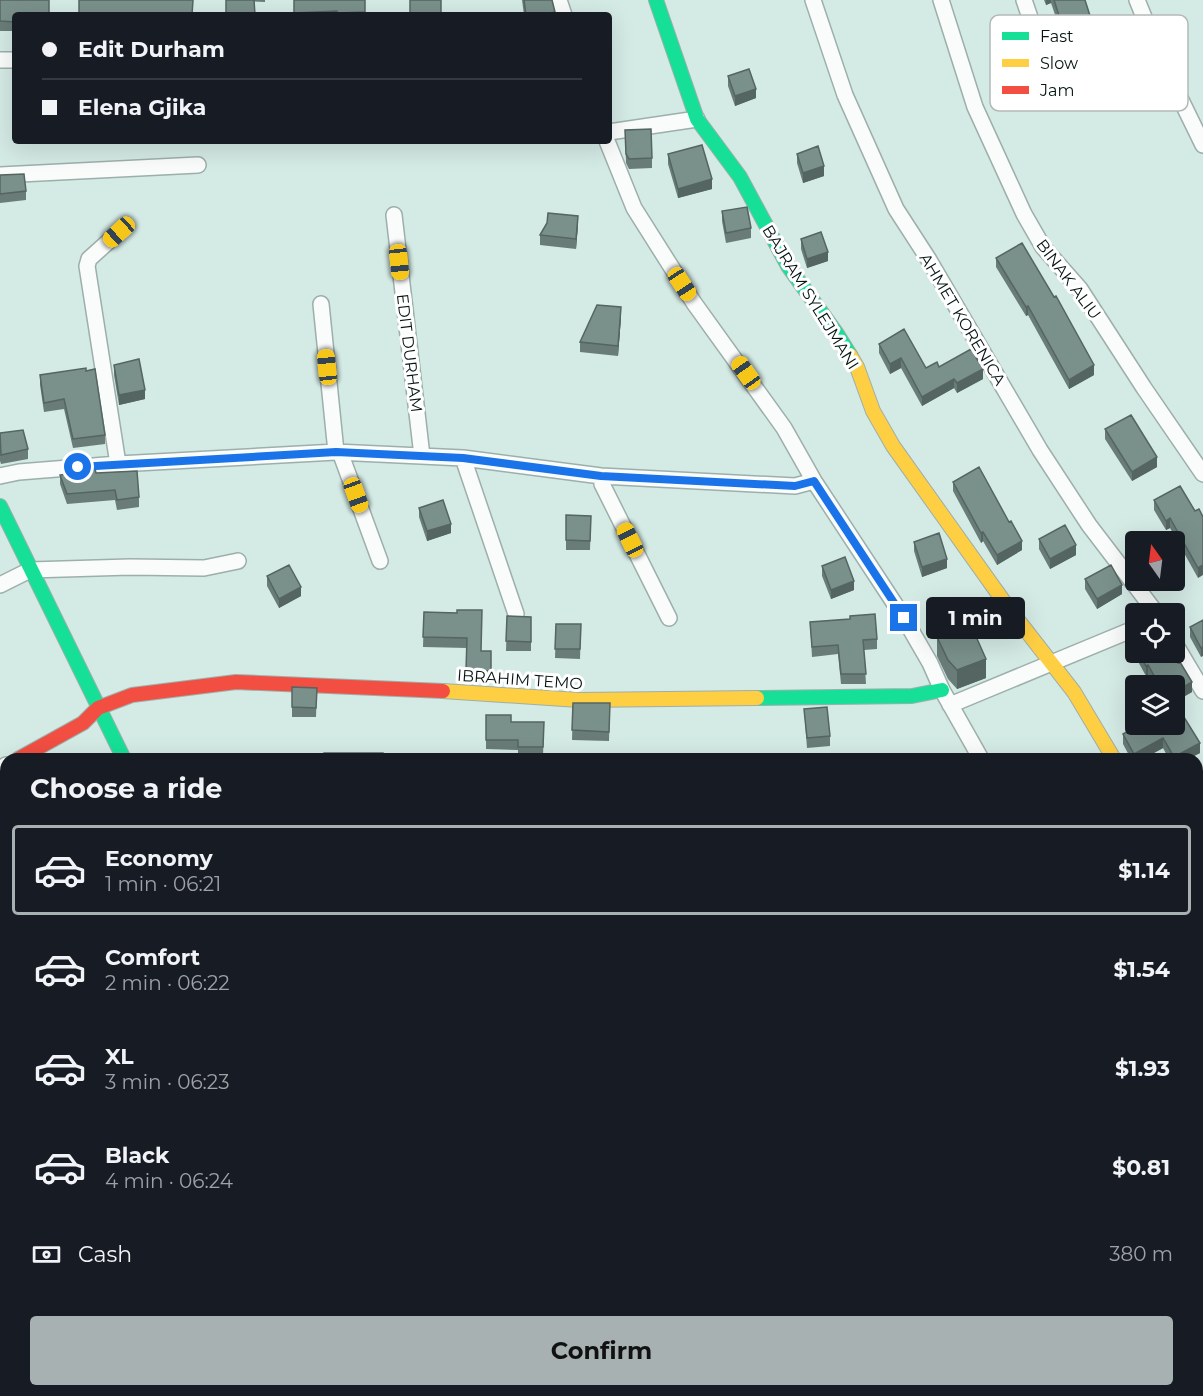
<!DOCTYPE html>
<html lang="en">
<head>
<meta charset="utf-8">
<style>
  body { margin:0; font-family:Montserrat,sans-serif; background:#242831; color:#f1f3f6; height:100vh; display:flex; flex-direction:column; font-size:22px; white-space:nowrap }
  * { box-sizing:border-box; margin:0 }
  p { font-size:20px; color:#9ea1a6 }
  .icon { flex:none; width:33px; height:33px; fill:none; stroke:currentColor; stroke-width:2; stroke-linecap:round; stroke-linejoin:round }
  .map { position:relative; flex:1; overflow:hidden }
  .side { position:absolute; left:0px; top:753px; width:1203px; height:644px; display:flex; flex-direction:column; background:#171b24; border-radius:18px 18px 0 0; box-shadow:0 6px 24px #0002 }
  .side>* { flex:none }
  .guide { position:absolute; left:12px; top:12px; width:600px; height:132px; border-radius:6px; box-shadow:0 6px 24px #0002; display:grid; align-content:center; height:132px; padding:0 30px; background:#171b24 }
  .needle { width:39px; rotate:346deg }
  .controls { position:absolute; left:1125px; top:531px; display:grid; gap:12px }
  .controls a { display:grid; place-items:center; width:60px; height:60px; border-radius:6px; background:#171b24; box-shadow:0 6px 24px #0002; font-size:30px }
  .end { position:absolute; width:27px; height:27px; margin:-14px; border:8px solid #1a73e8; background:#fff; box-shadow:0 0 0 3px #fff }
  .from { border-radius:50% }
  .bubble { position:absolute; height:42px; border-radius:6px; background:#171b24; box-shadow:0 6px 24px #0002; font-size:20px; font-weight:700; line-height:42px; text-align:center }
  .car { position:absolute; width:18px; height:36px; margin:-18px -9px; border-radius:8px; box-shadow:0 0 4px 2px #0007; background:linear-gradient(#f5c518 24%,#345 0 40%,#f5c518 0 76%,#345 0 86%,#f5c518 0) }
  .guide b { display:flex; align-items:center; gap:21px; height:57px; font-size:22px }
  .guide b+b { border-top:2px solid #363941 }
  .guide i { width:15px; height:15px; background:#f1f3f6 }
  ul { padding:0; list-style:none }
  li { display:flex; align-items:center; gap:18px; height:90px; margin:0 12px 9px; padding:0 18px; border:3px solid transparent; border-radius:6px }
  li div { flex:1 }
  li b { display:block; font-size:22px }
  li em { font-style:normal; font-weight:700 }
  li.current { border-color:#a8b1b1 }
  li>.icon { width:54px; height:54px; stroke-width:1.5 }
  h2 { padding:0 30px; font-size:27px; line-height:72px }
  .pay { display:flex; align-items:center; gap:15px; height:66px; padding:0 30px; font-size:22px }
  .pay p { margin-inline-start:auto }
  .cta { display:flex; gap:12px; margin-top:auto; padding:12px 30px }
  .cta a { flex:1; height:69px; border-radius:6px; background:#a8b1b1; color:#111; font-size:24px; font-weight:700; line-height:69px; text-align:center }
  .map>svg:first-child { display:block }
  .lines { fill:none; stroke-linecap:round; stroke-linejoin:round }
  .street-casing { stroke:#9dafaa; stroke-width:18 }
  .fast-casing { stroke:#9dafaa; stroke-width:16 }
  .slow-casing { stroke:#9dafaa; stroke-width:16 }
  .jam-casing { stroke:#9dafaa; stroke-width:16 }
  .street { stroke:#f9fcfb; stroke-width:15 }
  .fast { stroke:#16e098; stroke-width:14 }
  .slow { stroke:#ffcf43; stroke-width:14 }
  .jam { stroke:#f24e42; stroke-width:14 }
  .wall { fill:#697c78 }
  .shaded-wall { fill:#556561 }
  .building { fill:#7a908b; stroke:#556561; stroke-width:1.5 }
  .route { stroke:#1a73e8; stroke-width:8 }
  .labels { text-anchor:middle; stroke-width:6; stroke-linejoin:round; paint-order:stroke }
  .street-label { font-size:16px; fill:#061512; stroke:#fff }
  .key { fill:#fff; stroke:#b4b9b8; stroke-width:1.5 }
  .key-label { font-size:16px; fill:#061512 }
</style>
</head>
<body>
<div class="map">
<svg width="1203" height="1396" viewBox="0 0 1203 1396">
  <rect width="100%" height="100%" fill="#d4eae5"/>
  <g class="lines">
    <defs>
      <path id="street" d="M 559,0 L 564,15
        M 813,0 L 845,95 L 896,209 L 929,260 L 1040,450 L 1089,525 L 1157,614
        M 941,0 L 975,107 L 1024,214 L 1043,247 L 1080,289 L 1144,388 L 1203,474
        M 1024,0 L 1059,102
        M 1137,0 L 1161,59 L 1203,145
        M 0,60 L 15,60
        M 609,132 L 697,119
        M 607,141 L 634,208 L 694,303 L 784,428 L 814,481 L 904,618 L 930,663 L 942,690 L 981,759
        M 0,175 L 198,165
        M 394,215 L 422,456
        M 321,304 L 336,452
        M 340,452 L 380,561
        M 463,458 L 516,614
        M 118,464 L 87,266 L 89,259 L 119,232
        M 0,476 L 19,472 L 118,464 L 336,452 L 463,458 L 601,476 L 795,486 L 814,481
        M 601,476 L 602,484 L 669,618
        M 0,585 L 30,570 L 130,567 L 204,568 L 238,561
        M 1174,642 L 1203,691
        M 950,705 L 1136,628
        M 0,769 L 6,765
        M 0,876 L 6,875
        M 1197,898 L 1203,909
        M 1197,1117 L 1203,1125
        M 1197,1270 L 1203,1269
        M 0,1334 L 6,1333
        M 269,1396 L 289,1390"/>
      <path id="fast" d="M 656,0 L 697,119 L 740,177 L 788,266 L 837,334 L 850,355
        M 0,506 L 124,759
        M 757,698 L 912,696 L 942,690
        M 477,1390 L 480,1396"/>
      <path id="slow" d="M 850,355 L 857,367 L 873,411 L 893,446 L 1007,606 L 1074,692 L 1114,759
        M 443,691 L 579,700 L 757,698"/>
      <path id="jam" d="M 18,759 L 83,723 L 98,708 L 132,695 L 236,682 L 443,691"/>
    </defs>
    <use href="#street" class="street-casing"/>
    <use href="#fast" class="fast-casing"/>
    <use href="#slow" class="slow-casing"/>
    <use href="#jam" class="jam-casing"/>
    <use href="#street" class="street"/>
    <use href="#fast" class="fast"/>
    <use href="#slow" class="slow"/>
    <use href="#jam" class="jam"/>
  </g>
  <path class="wall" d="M 0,0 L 15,15 L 15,31 L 0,31 Z
    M 225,0 L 265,0 L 265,2 Z
    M 294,0 L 365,0 L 365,15 L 294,15 Z
    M 522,0 L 552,0 L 555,15 L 524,15 Z
    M 1044,0 L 1085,0 L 1092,31 L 1064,41 L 1051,3 L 1046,5 Z
    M 728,76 L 756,98 L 735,106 L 728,86 Z
    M 625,130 L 652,158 L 652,168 L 629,169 L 626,163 Z
    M 668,154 L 712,189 L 678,198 L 668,164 Z
    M 797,154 L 824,176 L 803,183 L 797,163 Z
    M 0,175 L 26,191 L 26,200 L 0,203 Z
    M 722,211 L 751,228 L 751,238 L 726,243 L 722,221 Z
    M 547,223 L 578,225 L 576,249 L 540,245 L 540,235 Z
    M 801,239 L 828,261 L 807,268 L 801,249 Z
    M 996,258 L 1054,297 L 1094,375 L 1069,389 L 1028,315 L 1026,316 L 996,267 Z
    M 621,317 L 618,356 L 580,352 L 580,342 Z
    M 879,344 L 926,368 L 939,367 L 983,379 L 957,393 L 954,388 L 922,406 L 901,368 L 890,374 L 879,353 Z
    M 114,365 L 145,399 L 119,405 L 114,375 Z
    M 40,375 L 105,435 L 105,444 L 73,448 L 64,409 L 44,412 L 40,385 Z
    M 1105,429 L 1157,467 L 1132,481 L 1105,439 Z
    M 0,433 L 28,449 L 28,459 L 1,464 L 0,461 Z
    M 96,473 L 139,497 L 139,507 L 117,510 L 115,500 L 67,504 L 60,484 L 60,475 Z
    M 953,482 L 1022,550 L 997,565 L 983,541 L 981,543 L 953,491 Z
    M 1154,500 L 1195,511 L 1203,517 L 1198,578 L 1170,528 L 1166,530 L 1154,510 Z
    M 419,508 L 451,533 L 427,541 L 419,517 Z
    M 566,515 L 591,516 L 590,550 L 566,550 Z
    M 1039,539 L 1076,555 L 1050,569 L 1039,549 Z
    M 914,542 L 947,568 L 922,577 L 914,551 Z
    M 822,566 L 854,590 L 831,599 L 822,576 Z
    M 267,576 L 301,596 L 279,608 L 267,586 Z
    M 1085,579 L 1122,594 L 1097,609 L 1085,589 Z
    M 424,612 L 457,613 L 481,651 L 491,651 L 491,681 L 466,679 L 467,648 L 423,647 Z
    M 507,616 L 531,617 L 531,651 L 506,651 Z
    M 1203,620 L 1201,657 L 1190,637 L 1190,627 Z
    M 810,622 L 877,639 L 877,649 L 864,650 L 866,684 L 841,684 L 838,654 L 812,657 Z
    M 556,624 L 581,624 L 580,659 L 555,658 Z
    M 937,637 L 986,678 L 957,689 L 948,679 L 937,656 Z
    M 1135,646 L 1136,652 L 1172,652 L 1192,692 L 1175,702 L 1200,753 L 1188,759 L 1169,759 L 1163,748 L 1143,759 L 1131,759 L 1123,744 L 1123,734 L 1174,724 L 1174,686 L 1154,686 L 1148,675 L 1146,676 L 1135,656 Z
    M 292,687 L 317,688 L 316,717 L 292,717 Z
    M 573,703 L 610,703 L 609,741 L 572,740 Z
    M 804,709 L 830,736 L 830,746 L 807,748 Z
    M 486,715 L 511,722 L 544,722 L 543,757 L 518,757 L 518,750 L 486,749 Z
    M 87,1390 L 112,1390 L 112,1396 L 88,1396 Z"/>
  <path class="shaded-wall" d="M 1046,0 L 1051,0 L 1051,3 L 1046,5 Z
    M 1092,22 L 1092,31 L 1064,41 L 1064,31 Z
    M 756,89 L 756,98 L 735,106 L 735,96 Z
    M 824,166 L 824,176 L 803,183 L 803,173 Z
    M 712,179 L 712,189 L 678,198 L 678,189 Z
    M 578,216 L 578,225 L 576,249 L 576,239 Z
    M 828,252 L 828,261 L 807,268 L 807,259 Z
    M 1028,306 L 1028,315 L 1026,316 L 1026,307 Z
    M 621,307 L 621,317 L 618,356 L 618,346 Z
    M 901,358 L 901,368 L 890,374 L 890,364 Z
    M 1094,365 L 1094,375 L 1069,389 L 1069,380 Z
    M 983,369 L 983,379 L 957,393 L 957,383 Z
    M 954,379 L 954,388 L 922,406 L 922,397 Z
    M 145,390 L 145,399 L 119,405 L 119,395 Z
    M 1157,457 L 1157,467 L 1132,481 L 1132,472 Z
    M 1170,518 L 1170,528 L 1166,530 L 1166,521 Z
    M 451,524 L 451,533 L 427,541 L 427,531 Z
    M 983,532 L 983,541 L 981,543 L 981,533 Z
    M 1022,541 L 1022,550 L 997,565 L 997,555 Z
    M 1076,545 L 1076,555 L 1050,569 L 1050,559 Z
    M 947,559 L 947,568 L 922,577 L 922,567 Z
    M 1203,565 L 1203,575 L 1198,578 L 1198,568 Z
    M 854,581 L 854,590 L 831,599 L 831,590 Z
    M 1122,585 L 1122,594 L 1097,609 L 1097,599 Z
    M 301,587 L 301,596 L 279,608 L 279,599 Z
    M 1203,647 L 1203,656 L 1201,657 L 1201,648 Z
    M 986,659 L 986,678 L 957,689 L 957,670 Z
    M 1148,665 L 1148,675 L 1146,676 L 1146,666 Z
    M 1192,682 L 1192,692 L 1174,702 L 1174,692 Z
    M 1163,738 L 1163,748 L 1143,759 L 1134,759 L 1134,754 Z
    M 1200,743 L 1200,753 L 1188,759 L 1174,759 L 1174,757 Z
    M 1203,1061 L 1203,1070 L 1197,1074 L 1197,1064 Z
    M 6,1355 L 6,1365 L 0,1366 L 0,1356 Z"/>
  <path class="building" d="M 0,0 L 49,0 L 49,15 L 15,15 L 15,22 L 0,21 Z
    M 79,0 L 193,0 L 192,15 L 79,15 Z
    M 226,0 L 254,0 L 255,15 L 226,15 Z
    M 294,0 L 365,0 L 365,12 L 337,13 L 337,11 L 294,13 Z
    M 410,0 L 441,0 L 441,15 L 410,15 Z
    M 524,0 L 552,0 L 555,12 L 538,15 L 526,15 Z
    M 1054,0 L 1085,0 L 1092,22 L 1064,31 Z
    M 749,69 L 756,89 L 735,96 L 728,76 Z
    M 651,129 L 652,158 L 629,159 L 626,154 L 625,130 Z
    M 702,145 L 712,179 L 678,189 L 668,154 Z
    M 818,146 L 824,166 L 803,173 L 797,154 Z
    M 24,174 L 26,191 L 0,194 L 0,175 Z
    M 747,207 L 751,228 L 726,233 L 722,211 Z
    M 548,213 L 578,216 L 576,239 L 540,235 L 547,223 Z
    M 821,232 L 828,252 L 807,259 L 801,239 Z
    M 1022,243 L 1054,297 L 1056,296 L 1094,365 L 1069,380 L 1028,306 L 1026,307 L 996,258 Z
    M 597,305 L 621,307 L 618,346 L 580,342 Z
    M 904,329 L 926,368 L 937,362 L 939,367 L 971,349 L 983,369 L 957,383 L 954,379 L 922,397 L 901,358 L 890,364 L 879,344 Z
    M 139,359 L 145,390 L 119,395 L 114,365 Z
    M 86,368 L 86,371 L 95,369 L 105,435 L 73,439 L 64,399 L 44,403 L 40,375 Z
    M 1131,415 L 1157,457 L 1132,472 L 1105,429 Z
    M 23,430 L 28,449 L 1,455 L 0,433 Z
    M 979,467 L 1009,522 L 1011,521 L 1022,541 L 997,555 L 983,532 L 981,533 L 953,482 Z
    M 95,469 L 96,473 L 137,471 L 139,497 L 117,500 L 115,490 L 67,494 L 60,475 Z
    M 1180,486 L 1195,511 L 1199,509 L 1203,517 L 1203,565 L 1198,568 L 1170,518 L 1166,521 L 1154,500 Z
    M 443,500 L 451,524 L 427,531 L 419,508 Z
    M 566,515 L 591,516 L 590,541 L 566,540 Z
    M 1065,525 L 1076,545 L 1050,559 L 1039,539 Z
    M 939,533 L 947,559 L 922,567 L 914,542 Z
    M 845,557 L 854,581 L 831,590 L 822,566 Z
    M 289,565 L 301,587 L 279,599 L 267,576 Z
    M 1111,565 L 1122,585 L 1097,599 L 1085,579 Z
    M 457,610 L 482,610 L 481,651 L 491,651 L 491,671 L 466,670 L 467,638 L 423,637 L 424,612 L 457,613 Z
    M 875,614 L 877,639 L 863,640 L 866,674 L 841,674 L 838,645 L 812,647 L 810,622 L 850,619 L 850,616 Z
    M 507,616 L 531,617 L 531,642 L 506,641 Z
    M 1203,620 L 1203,647 L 1201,648 L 1190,627 Z
    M 970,623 L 986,659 L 957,670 L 948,660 L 937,637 Z
    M 556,624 L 581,624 L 580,649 L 555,649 Z
    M 1138,652 L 1172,652 L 1178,663 L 1180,662 L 1192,682 L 1174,692 L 1174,686 L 1160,686 L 1148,665 L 1146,666 Z
    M 292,687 L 317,688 L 316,708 L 292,707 Z
    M 1174,701 L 1200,743 L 1174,757 L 1163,738 L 1134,754 L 1123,734 L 1140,724 L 1174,724 Z
    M 573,703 L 610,703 L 609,732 L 572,730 Z
    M 827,707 L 830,736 L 807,738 L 804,709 Z
    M 486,715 L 511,715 L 511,722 L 544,722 L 543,747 L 518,747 L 518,740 L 486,740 Z
    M 324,753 L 383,753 L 383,759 L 323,759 Z
    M 1202,1032 L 1203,1061 L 1197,1064 L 1197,1035 Z
    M 6,1333 L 6,1355 L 0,1356 L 0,1334 Z
    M 89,1390 L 112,1390 L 112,1391 L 90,1395 Z
    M 798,1393 L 798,1396 L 773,1396 L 773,1395 Z"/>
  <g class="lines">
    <path class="route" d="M 78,467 L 336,452 L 463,458 L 601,476 L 795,486 L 814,481 L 904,618"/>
  </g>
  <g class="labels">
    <g class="street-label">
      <text transform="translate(1069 279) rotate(53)" y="6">BINAK ALIU</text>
      <text transform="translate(811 297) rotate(58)" y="6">BAJRAM SYLEJMANI</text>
      <text transform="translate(963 319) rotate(59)" y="6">AHMET KORENICA</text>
      <text transform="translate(410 353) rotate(83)" y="6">EDIT DURHAM</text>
      <text transform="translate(520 679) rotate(4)" y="6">IBRAHIM TEMO</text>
    </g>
  </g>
  <rect x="990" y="15" width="198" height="96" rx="9" class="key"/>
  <rect x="1002" y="32" width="27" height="8" fill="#16e098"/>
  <rect x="1002" y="59" width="27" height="8" fill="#ffcf43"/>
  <rect x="1002" y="86" width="27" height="8" fill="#f24e42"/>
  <g class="key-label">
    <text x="1040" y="42">Fast</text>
    <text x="1040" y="69">Slow</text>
    <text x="1040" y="96">Jam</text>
  </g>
</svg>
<div class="controls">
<a><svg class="needle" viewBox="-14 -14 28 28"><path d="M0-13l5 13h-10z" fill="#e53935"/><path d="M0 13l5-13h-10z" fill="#9ea1a6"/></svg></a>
<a><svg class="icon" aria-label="locate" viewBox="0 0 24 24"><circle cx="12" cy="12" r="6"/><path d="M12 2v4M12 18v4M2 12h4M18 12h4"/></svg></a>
<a><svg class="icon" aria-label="layers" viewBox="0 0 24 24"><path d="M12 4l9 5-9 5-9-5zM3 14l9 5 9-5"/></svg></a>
</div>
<i class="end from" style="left:78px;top:467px"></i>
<i class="end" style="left:904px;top:618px"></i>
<div class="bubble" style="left:926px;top:597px;width:99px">1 min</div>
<i class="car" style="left:119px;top:232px;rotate:228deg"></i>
<i class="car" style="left:399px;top:262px;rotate:174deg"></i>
<i class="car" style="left:682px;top:284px;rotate:147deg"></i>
<i class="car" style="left:327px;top:367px;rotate:354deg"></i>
<i class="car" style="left:746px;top:373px;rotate:325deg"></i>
<i class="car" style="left:356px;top:495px;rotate:160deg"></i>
<i class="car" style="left:630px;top:540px;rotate:334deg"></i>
<div class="guide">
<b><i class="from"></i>Edit Durham</b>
<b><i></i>Elena Gjika</b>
</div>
<section class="side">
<h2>Choose a ride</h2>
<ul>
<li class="current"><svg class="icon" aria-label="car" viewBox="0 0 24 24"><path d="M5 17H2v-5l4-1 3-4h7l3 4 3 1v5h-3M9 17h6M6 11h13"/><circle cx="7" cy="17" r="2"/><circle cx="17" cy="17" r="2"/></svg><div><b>Economy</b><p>1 min · 06:21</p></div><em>$1.14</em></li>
<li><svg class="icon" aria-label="car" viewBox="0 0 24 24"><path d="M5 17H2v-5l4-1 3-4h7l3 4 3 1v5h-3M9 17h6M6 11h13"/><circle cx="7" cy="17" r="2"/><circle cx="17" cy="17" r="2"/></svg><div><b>Comfort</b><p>2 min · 06:22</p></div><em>$1.54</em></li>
<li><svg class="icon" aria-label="car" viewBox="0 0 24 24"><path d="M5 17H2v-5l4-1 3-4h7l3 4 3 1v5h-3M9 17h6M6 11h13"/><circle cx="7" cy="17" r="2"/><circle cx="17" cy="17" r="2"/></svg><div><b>XL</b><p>3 min · 06:23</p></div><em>$1.93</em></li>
<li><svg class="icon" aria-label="car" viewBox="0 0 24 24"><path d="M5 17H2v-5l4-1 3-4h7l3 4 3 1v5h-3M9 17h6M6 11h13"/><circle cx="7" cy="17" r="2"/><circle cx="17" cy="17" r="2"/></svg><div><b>Black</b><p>4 min · 06:24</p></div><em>$0.81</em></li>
</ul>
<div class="pay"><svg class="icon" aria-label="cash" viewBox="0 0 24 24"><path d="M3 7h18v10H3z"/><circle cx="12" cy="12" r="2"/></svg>Cash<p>380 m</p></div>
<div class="cta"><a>Confirm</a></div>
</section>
</div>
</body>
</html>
